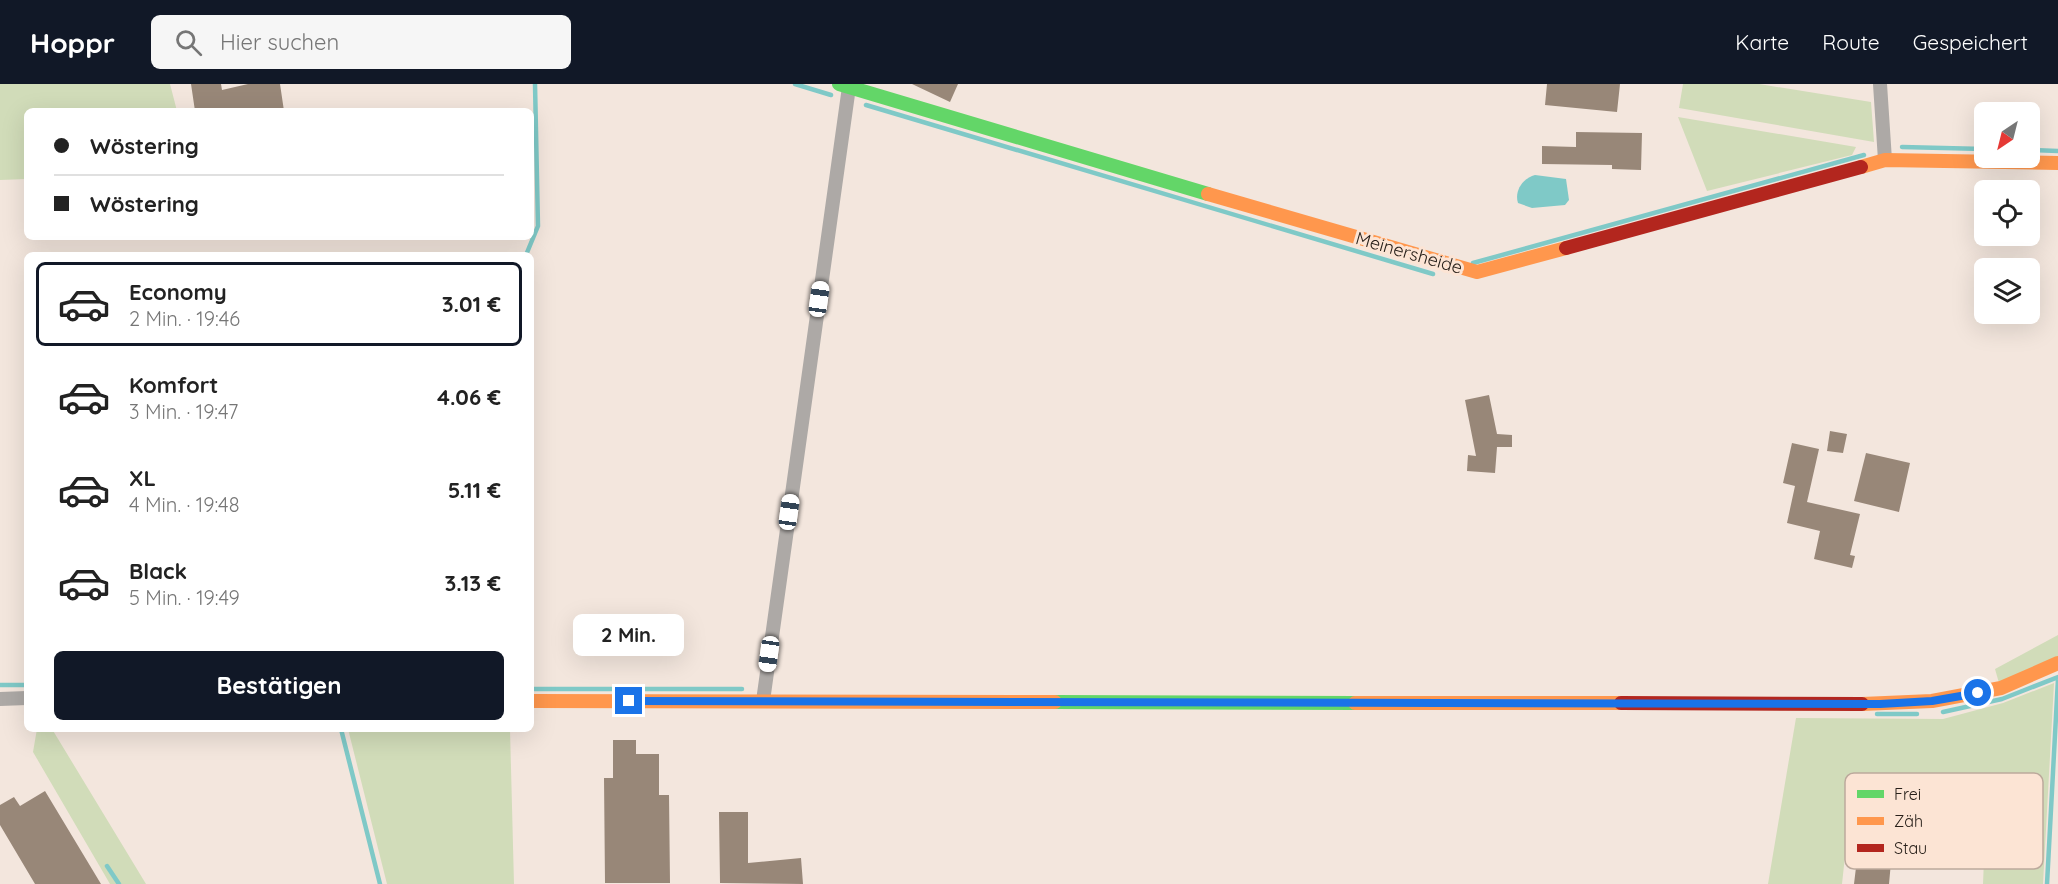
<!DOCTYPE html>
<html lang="de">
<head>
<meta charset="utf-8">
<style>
  body { margin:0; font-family:Quicksand,sans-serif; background:#f6f6f6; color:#222; height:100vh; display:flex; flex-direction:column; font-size:22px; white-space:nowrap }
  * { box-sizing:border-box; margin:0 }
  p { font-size:20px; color:#767676 }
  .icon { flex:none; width:33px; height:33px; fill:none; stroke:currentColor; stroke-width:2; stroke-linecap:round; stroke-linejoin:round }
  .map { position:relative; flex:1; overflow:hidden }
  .side { position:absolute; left:24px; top:168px; width:510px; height:480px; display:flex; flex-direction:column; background:#fff; border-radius:9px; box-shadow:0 6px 24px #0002 }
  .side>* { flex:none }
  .banner { position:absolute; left:24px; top:24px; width:510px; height:132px; border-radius:9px; box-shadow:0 6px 24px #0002; display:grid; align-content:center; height:132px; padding:0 30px; background:#fff }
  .needle { width:39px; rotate:215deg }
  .tools { position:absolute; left:1974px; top:18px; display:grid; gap:12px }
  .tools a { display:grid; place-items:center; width:66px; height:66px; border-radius:9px; background:#fff; box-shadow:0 6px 24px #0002; font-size:30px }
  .end { position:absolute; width:27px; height:27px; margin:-14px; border:8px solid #1a73e8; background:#fff; box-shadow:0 0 0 3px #fff }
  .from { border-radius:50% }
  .bubble { position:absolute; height:42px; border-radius:9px; background:#fff; box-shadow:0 6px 24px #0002; font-size:20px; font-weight:800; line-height:42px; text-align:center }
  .car { position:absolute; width:18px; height:36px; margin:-18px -9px; border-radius:8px; box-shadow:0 0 4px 2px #0007; background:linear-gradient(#fff 24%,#345 0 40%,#fff 0 76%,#345 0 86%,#fff 0) }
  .banner b { display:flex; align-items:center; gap:21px; height:57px; font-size:22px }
  .banner b+b { border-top:2px solid #e0e0e0 }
  .banner i { width:15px; height:15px; background:#222 }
  ul { padding:10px 0 0; list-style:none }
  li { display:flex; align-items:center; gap:18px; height:84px; margin:0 12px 9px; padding:0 18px; border:3px solid transparent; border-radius:9px }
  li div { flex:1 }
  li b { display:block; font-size:22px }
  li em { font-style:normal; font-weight:800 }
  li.active { border-color:#111827 }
  li>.icon { width:54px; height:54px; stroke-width:1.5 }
  .button { display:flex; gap:12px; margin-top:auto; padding:12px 30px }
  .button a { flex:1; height:69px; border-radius:9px; background:#111827; color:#fff; font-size:24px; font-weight:800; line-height:69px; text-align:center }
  header { display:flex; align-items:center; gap:36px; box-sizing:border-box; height:84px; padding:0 30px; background:#111827; color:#fff }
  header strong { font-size:28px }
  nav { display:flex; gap:33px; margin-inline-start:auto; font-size:21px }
  .search { width:420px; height:54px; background:#f6f6f6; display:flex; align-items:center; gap:15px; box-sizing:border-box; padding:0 21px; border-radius:9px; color:#767676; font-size:22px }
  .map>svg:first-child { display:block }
  .green { fill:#d1dcb9 }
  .water { fill:#7fc9c7 }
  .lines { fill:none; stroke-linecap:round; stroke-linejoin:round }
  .stream { stroke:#7fc9c7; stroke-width:4.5 }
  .building { fill:#988778 }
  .street { stroke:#ada9a6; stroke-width:14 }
  .fast { stroke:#63d668; stroke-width:14 }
  .slow { stroke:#ff974d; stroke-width:14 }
  .jam { stroke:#b3261e; stroke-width:14 }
  .route { stroke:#1a73e8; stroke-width:8 }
  .labels { text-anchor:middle; stroke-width:6; stroke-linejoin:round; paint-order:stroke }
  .street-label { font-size:18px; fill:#28201a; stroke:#fce4d4 }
  .key { fill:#fce4d4; stroke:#bca99c; stroke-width:1.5 }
  .key-label { font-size:16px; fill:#28201a }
</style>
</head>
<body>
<header>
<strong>Hoppr</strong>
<div class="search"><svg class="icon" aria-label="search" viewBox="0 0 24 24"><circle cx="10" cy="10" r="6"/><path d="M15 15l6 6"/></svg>Hier suchen</div>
<nav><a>Karte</a><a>Route</a><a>Gespeichert</a></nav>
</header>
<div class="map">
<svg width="2058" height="800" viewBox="0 0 2058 800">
  <rect width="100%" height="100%" fill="#f3e6dd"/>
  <path class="green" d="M 0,0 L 170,0 L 177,27 L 27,27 L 27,95 L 0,96 Z
    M 1683,0 L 1759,0 L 1871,18 L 1874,58 L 1679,24 Z
    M 1678,33 L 1856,63 L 1852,71 L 1707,107 Z
    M 2058,551 L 2058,573 L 1999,599 L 1995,585 Z
    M 2054,599 L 2043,800 L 1983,800 L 1984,775 L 1846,763 L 1842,800 L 1768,800 L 1796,634 L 1943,635 L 2003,619 Z
    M 37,645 L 52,645 L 146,800 L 110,800 L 33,668 Z
    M 348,645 L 510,645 L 514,800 L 387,800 Z"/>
  <path class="water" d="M 1535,91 L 1566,95 L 1569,116 L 1565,121 L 1532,124 L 1518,119 C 1514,107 1523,94 1535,91 Z"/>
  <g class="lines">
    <path class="stream" d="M 795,0 L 831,11
      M 866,21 L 1433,190
      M 1902,63 L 1984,65
      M 2030,66 L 2058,67
      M 526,171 L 538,142 L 535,0
      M 1473,179 L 1864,71
      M 0,601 L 27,601
      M 531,605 L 742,605
      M 1943,628 L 2002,615 L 2058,593
      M 1877,630 L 1917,630
      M 341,645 L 380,800
      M 107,782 L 119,800
      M 2047,800 L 2058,595"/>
  </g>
  <path class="building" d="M 191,0 L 221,0 L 222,6 L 248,0 L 280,0 L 284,27 L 195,27 Z
    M 912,0 L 958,0 L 950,18 Z
    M 1547,0 L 1620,0 L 1617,28 L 1545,21 Z
    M 1576,48 L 1642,49 L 1641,86 L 1612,85 L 1612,81 L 1542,80 L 1542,62 L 1576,63 Z
    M 1489,311 L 1497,350 L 1512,351 L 1512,363 L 1497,363 L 1495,389 L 1467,387 L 1468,371 L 1476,372 L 1465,316 Z
    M 1830,347 L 1847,350 L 1843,369 L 1827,367 Z
    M 1792,359 L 1819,365 L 1807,418 L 1860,430 L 1850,471 L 1855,472 L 1852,484 L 1814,475 L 1820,447 L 1787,439 L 1795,402 L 1783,399 Z
    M 1866,369 L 1910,379 L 1899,428 L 1854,417 Z
    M 613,656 L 636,656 L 636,670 L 659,670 L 659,711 L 669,711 L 670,799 L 605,799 L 604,694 L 613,694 Z
    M 45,707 L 101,800 L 35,800 L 0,741 L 0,721 L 14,713 L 20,722 Z
    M 719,728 L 748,728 L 748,779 L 801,774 L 803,800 L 720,799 Z
    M 1857,775 L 1891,778 L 1889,800 L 1854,800 Z"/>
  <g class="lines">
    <path class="street" d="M 1880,0 L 1885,76
      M 0,615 L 27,614
      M 763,617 L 849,3"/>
    <path class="fast" d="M 839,0 L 1208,110
      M 1055,618 L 1355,619"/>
    <path class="slow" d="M 1861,83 L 1885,76 L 2058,79
      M 1208,110 L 1477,188 L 1566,164
      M 531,617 L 1055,618
      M 1355,619 L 1621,619
      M 1862,620 L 1932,617 L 2001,604 L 2058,579"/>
    <path class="jam" d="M 1566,164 L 1861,83
      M 1621,619 L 1862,620"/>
  </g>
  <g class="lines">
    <path class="route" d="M 629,617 L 1880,620 L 1932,617 L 1978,609"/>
  </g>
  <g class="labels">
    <g class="street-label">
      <text transform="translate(1409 169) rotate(16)" y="6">Meinersheide</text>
    </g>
  </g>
  <rect x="1845" y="689" width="198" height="96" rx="9" class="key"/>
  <rect x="1857" y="706" width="27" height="8" fill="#63d668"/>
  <rect x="1857" y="733" width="27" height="8" fill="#ff974d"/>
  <rect x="1857" y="760" width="27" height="8" fill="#b3261e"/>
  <g class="key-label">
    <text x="1894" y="716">Frei</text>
    <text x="1894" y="743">Zäh</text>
    <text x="1894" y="770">Stau</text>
  </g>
</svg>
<div class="tools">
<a><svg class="needle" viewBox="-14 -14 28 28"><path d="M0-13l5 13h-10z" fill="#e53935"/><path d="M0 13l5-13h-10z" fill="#767676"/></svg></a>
<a><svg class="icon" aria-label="locate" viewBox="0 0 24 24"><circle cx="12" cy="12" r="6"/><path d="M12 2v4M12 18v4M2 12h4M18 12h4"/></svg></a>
<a><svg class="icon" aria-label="layers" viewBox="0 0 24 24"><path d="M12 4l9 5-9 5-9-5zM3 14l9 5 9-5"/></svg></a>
</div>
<i class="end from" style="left:1978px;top:609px"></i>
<i class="end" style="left:629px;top:617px"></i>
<div class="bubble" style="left:573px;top:530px;width:111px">2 Min.</div>
<i class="car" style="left:819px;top:215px;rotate:8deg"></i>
<i class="car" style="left:789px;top:428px;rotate:8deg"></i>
<i class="car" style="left:769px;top:570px;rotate:188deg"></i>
<div class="banner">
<b><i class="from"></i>Wöstering</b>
<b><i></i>Wöstering</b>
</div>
<section class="side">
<ul>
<li class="active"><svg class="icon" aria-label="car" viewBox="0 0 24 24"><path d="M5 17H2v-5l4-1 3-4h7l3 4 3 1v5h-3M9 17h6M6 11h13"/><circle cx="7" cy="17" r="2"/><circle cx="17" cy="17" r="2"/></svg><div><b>Economy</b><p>2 Min. · 19:46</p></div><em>3.01 €</em></li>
<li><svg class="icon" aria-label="car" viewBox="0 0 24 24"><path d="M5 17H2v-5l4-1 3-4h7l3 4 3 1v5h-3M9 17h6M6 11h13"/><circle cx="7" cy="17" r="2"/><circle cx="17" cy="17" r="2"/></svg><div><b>Komfort</b><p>3 Min. · 19:47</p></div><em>4.06 €</em></li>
<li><svg class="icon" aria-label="car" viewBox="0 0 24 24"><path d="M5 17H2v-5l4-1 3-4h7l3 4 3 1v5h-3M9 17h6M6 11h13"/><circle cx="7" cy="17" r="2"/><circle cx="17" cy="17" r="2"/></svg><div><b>XL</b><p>4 Min. · 19:48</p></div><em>5.11 €</em></li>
<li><svg class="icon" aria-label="car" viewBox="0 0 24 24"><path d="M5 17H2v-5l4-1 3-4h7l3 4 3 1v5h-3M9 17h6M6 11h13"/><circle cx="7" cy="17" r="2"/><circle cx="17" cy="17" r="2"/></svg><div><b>Black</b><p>5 Min. · 19:49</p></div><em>3.13 €</em></li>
</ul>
<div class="button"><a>Bestätigen</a></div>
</section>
</div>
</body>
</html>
